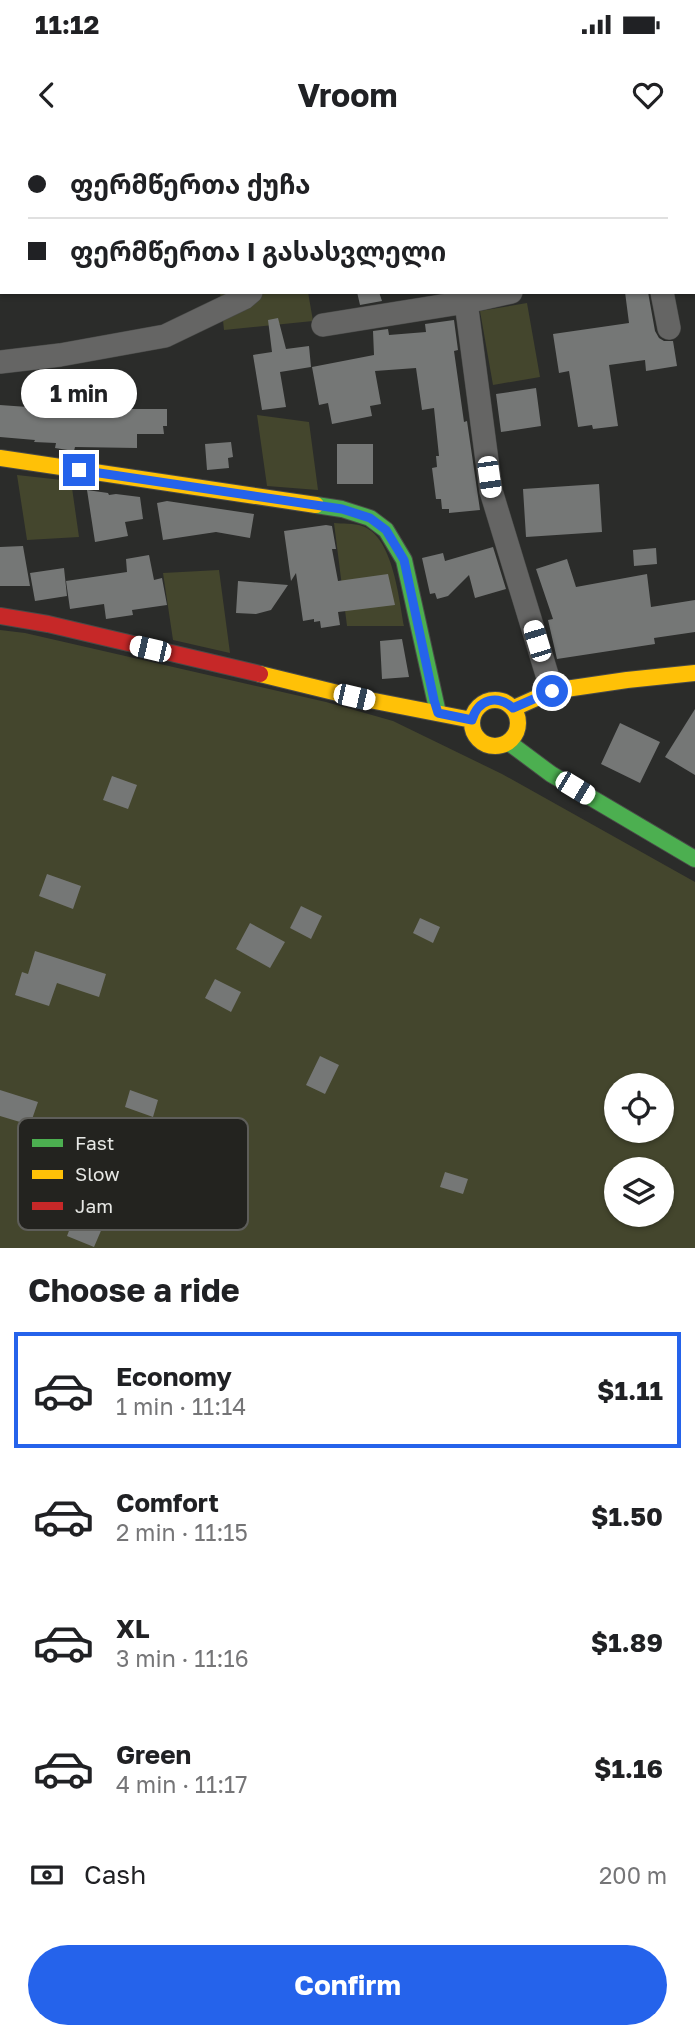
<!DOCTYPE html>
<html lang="en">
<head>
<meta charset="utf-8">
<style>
  body { margin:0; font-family:"Golos Text","Noto Sans Georgian",sans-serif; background:#f2f2f2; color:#202124; height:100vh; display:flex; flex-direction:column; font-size:26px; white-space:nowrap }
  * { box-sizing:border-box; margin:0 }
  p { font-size:23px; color:#757577 }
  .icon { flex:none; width:38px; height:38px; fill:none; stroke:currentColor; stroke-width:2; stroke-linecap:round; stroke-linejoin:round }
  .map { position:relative; height:1108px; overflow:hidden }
  .details { display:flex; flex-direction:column; background:#fff; flex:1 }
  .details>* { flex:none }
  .top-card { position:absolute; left:0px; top:0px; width:696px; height:154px; box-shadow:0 2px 5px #0004; display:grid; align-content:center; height:154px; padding:0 28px; background:#fff }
  .buttons { position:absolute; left:604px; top:933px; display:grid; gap:14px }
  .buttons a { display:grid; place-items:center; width:70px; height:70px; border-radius:50%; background:#fff; box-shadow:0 2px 5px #0004; font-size:35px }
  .end { position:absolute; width:32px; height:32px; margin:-16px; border:9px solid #2563eb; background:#fff; box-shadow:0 0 0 4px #fff }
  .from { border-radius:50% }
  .bubble { position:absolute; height:49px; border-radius:24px; background:#fff; box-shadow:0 2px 5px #0004; font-size:23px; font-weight:700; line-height:49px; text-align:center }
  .car { position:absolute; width:21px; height:42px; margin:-21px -10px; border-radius:9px; box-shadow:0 0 5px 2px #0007; background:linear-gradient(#fff 24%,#345 0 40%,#fff 0 76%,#345 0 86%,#fff 0) }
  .top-card b { display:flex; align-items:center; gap:24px; height:66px; font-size:26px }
  .top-card b+b { border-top:2px solid #e0e0e0 }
  .top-card i { width:18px; height:18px; background:#202124 }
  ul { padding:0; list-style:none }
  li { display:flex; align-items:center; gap:21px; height:116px; margin:0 14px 10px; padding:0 14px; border:4px solid transparent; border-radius:0px }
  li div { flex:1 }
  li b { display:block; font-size:26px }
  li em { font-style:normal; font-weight:700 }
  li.selected { border-color:#2563eb }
  li>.icon { width:63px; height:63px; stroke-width:1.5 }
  h2 { padding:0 28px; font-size:32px; line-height:84px }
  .pay { display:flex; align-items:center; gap:18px; height:77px; padding:0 28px; font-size:26px }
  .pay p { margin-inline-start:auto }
  .primary-button { display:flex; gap:14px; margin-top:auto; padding:14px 28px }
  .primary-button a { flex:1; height:80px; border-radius:42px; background:#2563eb; color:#fff; font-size:28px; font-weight:700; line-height:80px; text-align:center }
  .status { display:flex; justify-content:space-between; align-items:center; height:49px; padding:0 35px; background:#fff; direction:ltr }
  .status svg { height:19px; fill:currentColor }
  header { display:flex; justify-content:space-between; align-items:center; height:91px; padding:0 28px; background:#fff; font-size:32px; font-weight:700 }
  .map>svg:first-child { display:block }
  .green { fill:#44462d; fill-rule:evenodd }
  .building { fill:#757776 }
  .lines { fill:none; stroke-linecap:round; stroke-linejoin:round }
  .street-casing { stroke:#494a48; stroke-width:24 }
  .fast-casing { stroke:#494a48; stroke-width:18 }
  .slow-casing { stroke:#494a48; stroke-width:18 }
  .jam-casing { stroke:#494a48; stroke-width:18 }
  .street { stroke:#656564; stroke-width:23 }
  .fast { stroke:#4caf50; stroke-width:16 }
  .slow { stroke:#ffc107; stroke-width:16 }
  .jam { stroke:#c62828; stroke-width:16 }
  .route { stroke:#2563eb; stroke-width:9 }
  .key { fill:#23231f; stroke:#5e5e5a; stroke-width:2 }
  .key-label { font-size:19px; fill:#e7e8e5 }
</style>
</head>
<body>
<div class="status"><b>11:12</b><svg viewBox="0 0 49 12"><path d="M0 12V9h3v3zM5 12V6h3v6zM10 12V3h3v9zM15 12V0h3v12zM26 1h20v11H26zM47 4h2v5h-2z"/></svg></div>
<header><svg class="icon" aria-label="back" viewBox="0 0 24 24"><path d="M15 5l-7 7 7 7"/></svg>Vroom<svg class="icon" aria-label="heart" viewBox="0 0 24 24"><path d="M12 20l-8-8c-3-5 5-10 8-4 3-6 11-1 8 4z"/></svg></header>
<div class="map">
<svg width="695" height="1108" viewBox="0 0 695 1108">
  <rect width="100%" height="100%" fill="#2b2c2a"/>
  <path class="green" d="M 0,0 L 235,0 L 238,2 L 2,2 L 2,127 L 0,127 Z
    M 220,152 L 308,152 L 313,181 L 224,190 Z
    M 527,163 L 540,237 L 493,245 L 480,171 Z
    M 257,275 L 309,282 L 318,350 L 267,346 Z
    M 17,335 L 71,341 L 79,397 L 27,400 Z
    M 334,383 C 342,384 354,383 362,386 C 393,396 399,459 404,486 L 347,486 Z
    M 219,430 L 230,513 L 173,500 L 163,433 Z
    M 0,490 L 25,493 L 326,562 L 393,581 L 502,634 L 695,742 L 695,1108 L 0,1108 ZM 616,945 L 662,945 L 662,990 L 616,990 ZM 616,1029 L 662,1029 L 662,1074 L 616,1074 Z"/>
  <path class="building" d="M 357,152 L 379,152 L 382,161 L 360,165 Z
    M 625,152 L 648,152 L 655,191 L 659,198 L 664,201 L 673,201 L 677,226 L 646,231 L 645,220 L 609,225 L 618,286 L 593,289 L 592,285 L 578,287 L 569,231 L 559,233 L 553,194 L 629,183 Z
    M 278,178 L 286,209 L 309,206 L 311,227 L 280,232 L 286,267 L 262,270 L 253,215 L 272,212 L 268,180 Z
    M 454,180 L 458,210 L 454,211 L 464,282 L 467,281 L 480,370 L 449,373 L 449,369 L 442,369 L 441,359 L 436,359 L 432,328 L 437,327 L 436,316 L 439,316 L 434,268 L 422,270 L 416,228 L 375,231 L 381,264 L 370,266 L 372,276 L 332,284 L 328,263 L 319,265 L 312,227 L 374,215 L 373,191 L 388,189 L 389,195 L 426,192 L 425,184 Z
    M 536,248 L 541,286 L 501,292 L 496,254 Z
    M 70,257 L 96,257 L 95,269 L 167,269 L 167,286 L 163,286 L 164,294 L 137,294 L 137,308 L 75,307 L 74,311 L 55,308 L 56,303 L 34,302 L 35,300 L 0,297 L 0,265 L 69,270 Z
    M 231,302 L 233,317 L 228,318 L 229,328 L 207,330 L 205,304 Z
    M 337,304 L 373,304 L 373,344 L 337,344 Z
    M 599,344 L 602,392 L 526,397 L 523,349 Z
    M 87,350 L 108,353 L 109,355 L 116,354 L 140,357 L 143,379 L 125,382 L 128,396 L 95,402 Z
    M 167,361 L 254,374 L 250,398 L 216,392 L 163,400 L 157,363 Z
    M 326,385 L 332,386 L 336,409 L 332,409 L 338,441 L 388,434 L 395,465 L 338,472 L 340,485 L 321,488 L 320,481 L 314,482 L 314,479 L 303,481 L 296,433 L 291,441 L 284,391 Z
    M 23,406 L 30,446 L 0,446 L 0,407 Z
    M 493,407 L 506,449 L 475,458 L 469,435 L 448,456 L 437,459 L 435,453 L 430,454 L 422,418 L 443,413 L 445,421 Z
    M 656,408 L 657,424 L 634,426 L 633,410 Z
    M 149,415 L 154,440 L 162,438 L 167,465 L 132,470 L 133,475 L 106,479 L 104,464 L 70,469 L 66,441 L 127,432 L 126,419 Z
    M 567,419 L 576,447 L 647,434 L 651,467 L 695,460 L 695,492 L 654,498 L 655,504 L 557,519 L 548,480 L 553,479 L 536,429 Z
    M 64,428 L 67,456 L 35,461 L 30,433 Z
    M 238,441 L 288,445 L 271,470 L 256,474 L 236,473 Z
    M 402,499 L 409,537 L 382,539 L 380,501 Z
    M 695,569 L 695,635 L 665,617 Z
    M 620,583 L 660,602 L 640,643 L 601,624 Z
    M 112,636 L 137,645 L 128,669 L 103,660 Z
    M 47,734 L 81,746 L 73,769 L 39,756 Z
    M 301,766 L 322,776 L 311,799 L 290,788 Z
    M 420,778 L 440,787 L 433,803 L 413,793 Z
    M 250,783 L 285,802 L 270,828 L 236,809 Z
    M 35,811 L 106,834 L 99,857 L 57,843 L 49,866 L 15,855 L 22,832 L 28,834 Z
    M 215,839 L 241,852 L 231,872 L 205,858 Z
    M 320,916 L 339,925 L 325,954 L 306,945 Z
    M 0,950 L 38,962 L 30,985 L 0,976 Z
    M 130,950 L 158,960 L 153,977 L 125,967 Z
    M 445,1032 L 468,1039 L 463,1054 L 440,1047 Z
    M 75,1075 L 103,1086 L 94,1107 L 67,1096 Z"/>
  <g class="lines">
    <defs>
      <path id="street" d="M 18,0 L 21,2
        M 457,0 L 458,2
        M 662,152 L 669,188
        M 466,162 L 491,351 L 552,551
        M 323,185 L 466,162 L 511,152
        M 0,222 L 60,215 L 165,196 L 244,158 L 251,152"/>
      <path id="fast" d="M 316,365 L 342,369 L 370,378 L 386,390 L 404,420 L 438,573
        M 508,602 L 551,634 L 695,719"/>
      <path id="slow" d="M 0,318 L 316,365
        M 260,534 L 354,557 L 472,580
        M472 583a23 23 0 1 1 46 0a23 23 0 1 1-46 0Z
        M 514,568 L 552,551 L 627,540 L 695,533"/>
      <path id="jam" d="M 0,476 L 48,484 L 260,534"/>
    </defs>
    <use href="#street" class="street-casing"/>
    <use href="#fast" class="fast-casing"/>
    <use href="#slow" class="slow-casing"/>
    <use href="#jam" class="jam-casing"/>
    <use href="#street" class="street"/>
    <use href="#fast" class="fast"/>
    <use href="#slow" class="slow"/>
    <use href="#jam" class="jam"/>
  </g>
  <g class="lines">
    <path class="route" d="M 79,330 L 342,369 L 370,378 L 386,390 L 404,420 L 434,560 L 438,573 L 472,580 C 478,559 497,554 513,568 L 552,551"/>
  </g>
  <rect x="18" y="978" width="230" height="112" rx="10" class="key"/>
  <rect x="32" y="999" width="31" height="8" fill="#4caf50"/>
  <rect x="32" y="1030" width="31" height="9" fill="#ffc107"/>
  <rect x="32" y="1062" width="31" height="8" fill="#c62828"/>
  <g class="key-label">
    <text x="75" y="1010">Fast</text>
    <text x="75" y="1041">Slow</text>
    <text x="75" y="1073">Jam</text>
  </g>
</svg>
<div class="buttons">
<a><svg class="icon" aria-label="locate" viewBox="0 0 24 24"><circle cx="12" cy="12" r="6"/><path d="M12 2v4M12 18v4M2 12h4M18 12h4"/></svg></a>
<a><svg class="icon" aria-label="layers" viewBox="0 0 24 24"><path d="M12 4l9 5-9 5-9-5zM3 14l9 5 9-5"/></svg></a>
</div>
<i class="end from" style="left:552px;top:551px"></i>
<i class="end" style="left:79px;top:330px"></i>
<div class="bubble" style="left:21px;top:229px;width:116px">1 min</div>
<i class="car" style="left:489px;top:337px;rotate:172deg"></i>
<i class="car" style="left:537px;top:501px;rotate:343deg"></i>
<i class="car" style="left:150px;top:509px;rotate:283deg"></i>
<i class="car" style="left:354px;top:557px;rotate:103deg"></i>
<i class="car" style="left:575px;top:648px;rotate:121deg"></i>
<div class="top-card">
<b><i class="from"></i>ფერმწერთა ქუჩა</b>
<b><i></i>ფერმწერთა I გასასვლელი</b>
</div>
</div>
<section class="details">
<h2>Choose a ride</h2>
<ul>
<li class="selected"><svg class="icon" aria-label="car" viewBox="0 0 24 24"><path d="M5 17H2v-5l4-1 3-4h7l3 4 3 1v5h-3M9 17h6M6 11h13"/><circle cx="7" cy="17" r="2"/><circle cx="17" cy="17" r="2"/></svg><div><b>Economy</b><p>1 min · 11:14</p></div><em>$1.11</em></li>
<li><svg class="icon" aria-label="car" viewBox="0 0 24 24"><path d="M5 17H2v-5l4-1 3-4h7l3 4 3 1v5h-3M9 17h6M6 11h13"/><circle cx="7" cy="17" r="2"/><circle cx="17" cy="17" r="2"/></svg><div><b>Comfort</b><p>2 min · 11:15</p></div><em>$1.50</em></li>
<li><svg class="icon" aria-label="car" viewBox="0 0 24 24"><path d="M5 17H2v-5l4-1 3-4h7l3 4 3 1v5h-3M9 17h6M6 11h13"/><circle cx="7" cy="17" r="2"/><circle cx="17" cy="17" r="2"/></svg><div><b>XL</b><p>3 min · 11:16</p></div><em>$1.89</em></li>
<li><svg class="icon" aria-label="car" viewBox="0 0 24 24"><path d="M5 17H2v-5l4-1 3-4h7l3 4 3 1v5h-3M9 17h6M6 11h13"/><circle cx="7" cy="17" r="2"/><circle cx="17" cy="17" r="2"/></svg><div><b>Green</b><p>4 min · 11:17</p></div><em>$1.16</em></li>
</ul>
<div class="pay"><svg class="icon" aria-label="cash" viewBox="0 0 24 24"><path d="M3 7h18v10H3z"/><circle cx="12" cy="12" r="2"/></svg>Cash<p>200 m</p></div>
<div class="primary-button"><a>Confirm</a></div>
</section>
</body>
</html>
